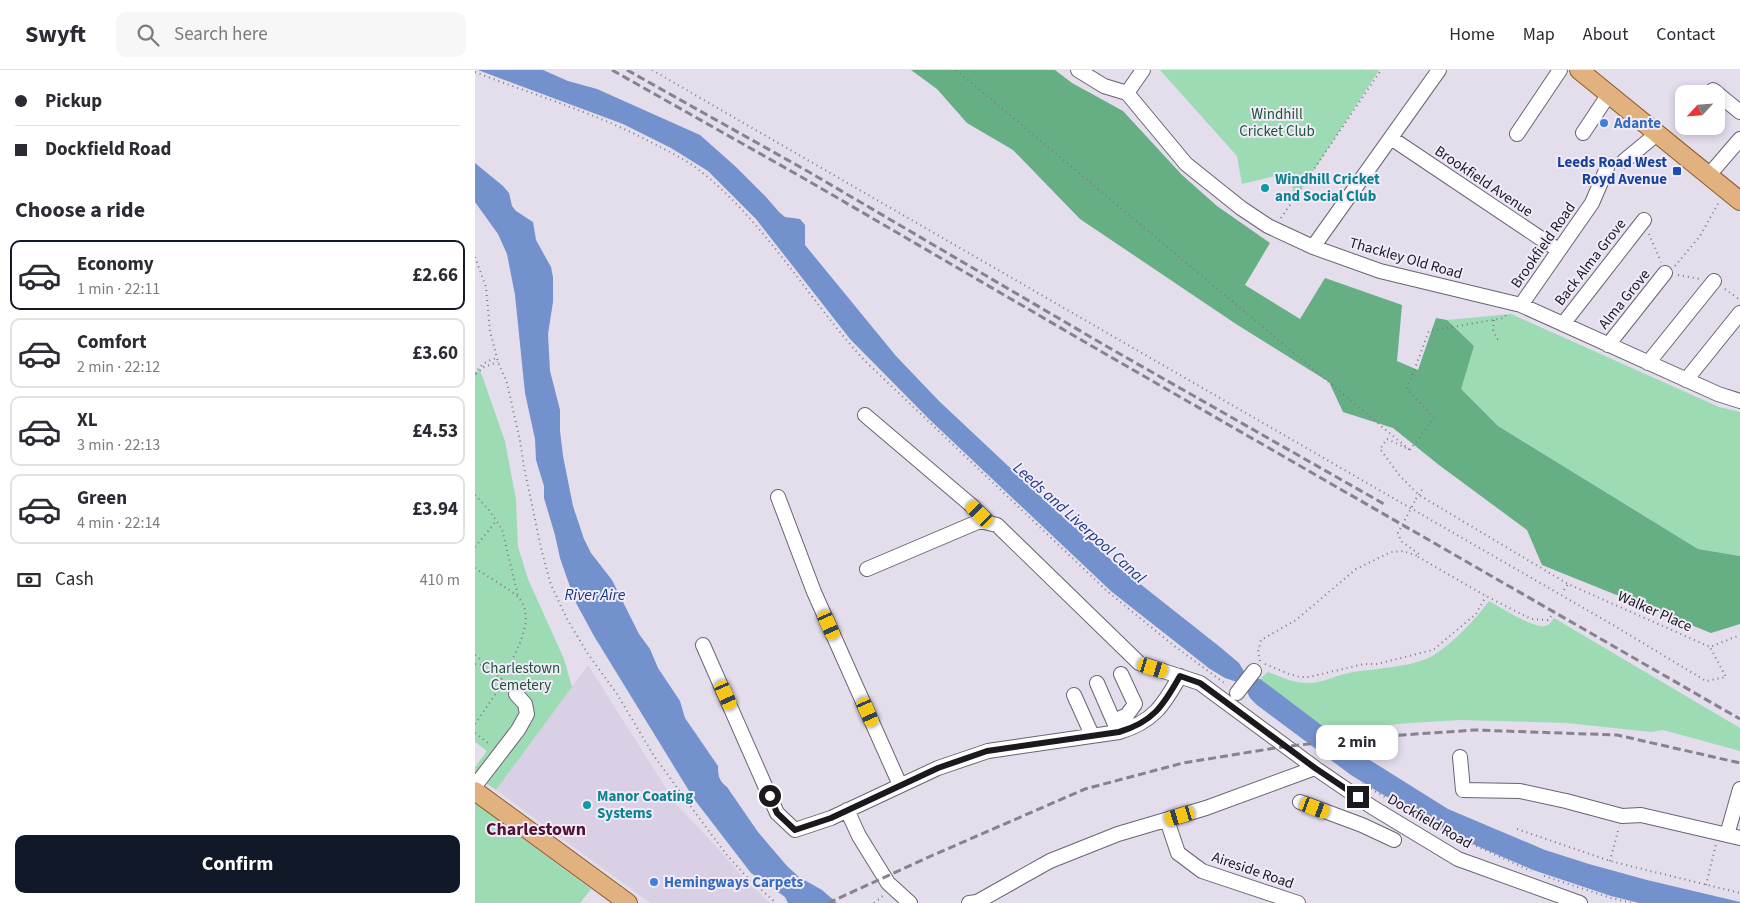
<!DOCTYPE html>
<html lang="en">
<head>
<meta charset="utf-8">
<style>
  body { margin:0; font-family:"Source Sans 3",sans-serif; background:#f7f7f7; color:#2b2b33; height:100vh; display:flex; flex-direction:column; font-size:19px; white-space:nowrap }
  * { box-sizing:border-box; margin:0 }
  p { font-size:16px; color:#7c7c81 }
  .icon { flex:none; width:28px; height:28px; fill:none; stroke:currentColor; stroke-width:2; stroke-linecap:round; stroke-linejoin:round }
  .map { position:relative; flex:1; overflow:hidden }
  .drawer { display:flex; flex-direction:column; background:#fff; width:475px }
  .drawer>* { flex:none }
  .top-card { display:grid; align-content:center; height:110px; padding:0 15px; background:#fff }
  .needle { width:32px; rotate:244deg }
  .tools { position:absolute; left:1200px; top:15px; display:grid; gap:10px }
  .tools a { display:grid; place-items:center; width:50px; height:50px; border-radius:10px; background:#fff; box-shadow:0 2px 8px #0003; font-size:25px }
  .end { position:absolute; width:22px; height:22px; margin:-11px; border:6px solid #1b181e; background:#fff; box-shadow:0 0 0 2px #fff }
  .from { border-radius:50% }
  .bubble { position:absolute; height:35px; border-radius:10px; background:#fff; box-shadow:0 2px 8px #0003; font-size:16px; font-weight:700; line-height:35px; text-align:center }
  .car { position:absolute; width:15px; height:30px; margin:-15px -8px; border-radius:6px; box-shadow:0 0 4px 1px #0007; background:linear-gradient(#f5c518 24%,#345 0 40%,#f5c518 0 76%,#345 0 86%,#f5c518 0) }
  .top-card b { display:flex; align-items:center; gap:18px; height:48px; font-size:19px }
  .top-card b+b { border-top:1px solid #e1e1e2 }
  .top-card i { width:12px; height:12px; background:#2b2b33 }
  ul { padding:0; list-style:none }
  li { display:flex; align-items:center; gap:15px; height:70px; margin:0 10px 8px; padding:0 5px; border:2px solid #e1e1e2; border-radius:10px }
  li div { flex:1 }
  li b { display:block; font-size:19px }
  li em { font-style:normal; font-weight:700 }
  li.current { border-color:#111827 }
  li>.icon { width:45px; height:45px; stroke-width:1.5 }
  h2 { padding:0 15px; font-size:22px; line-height:60px }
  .pay { display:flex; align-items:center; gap:12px; height:55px; padding:0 15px; font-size:19px }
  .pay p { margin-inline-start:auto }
  .button { display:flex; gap:10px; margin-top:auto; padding:10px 15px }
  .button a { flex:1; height:58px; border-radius:10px; background:#111827; color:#fff; font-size:20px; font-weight:700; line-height:58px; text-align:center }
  header { display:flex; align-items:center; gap:30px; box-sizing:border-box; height:70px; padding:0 25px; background:#fff; border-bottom:1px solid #e1e1e2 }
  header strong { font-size:24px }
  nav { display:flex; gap:28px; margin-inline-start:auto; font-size:18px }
  .search { width:350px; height:45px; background:#f7f7f7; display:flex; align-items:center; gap:12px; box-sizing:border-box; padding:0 18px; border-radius:10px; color:#7c7c81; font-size:19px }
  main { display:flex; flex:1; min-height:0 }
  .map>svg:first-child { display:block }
  .built { fill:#dad0e6 }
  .green { fill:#9ddbb4 }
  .forest { fill:#66ae83 }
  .water { fill:#7392cd }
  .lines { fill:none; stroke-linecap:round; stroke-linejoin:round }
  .minor-casing { stroke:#6a6471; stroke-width:16 }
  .major-casing { stroke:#8f5b26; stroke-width:20 }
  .path { stroke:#807b86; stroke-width:2; stroke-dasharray:1 4; stroke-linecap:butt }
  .minor { stroke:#fff; stroke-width:14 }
  .major { stroke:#e1b27f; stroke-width:18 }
  .rail { stroke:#87828d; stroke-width:3; stroke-dasharray:8 4; stroke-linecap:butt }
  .path-bridge { stroke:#807b86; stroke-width:2; stroke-dasharray:1 4; stroke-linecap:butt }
  .route { stroke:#1b181e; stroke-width:6 }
  .shop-dot { fill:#3f7fe0; stroke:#f1eaf9; stroke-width:2 }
  .transit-dot { fill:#1a4fb4; stroke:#f1eaf9; stroke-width:2 }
  .culture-dot { fill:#0f9aa8; stroke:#f1eaf9; stroke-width:2 }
  .labels { text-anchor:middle; stroke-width:4; stroke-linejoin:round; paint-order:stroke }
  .park-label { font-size:15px; fill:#205538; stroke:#f1eaf9 }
  .shop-label { font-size:15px; font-weight:bold; fill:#366cbe; stroke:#f1eaf9; text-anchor:start }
  .transit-label { font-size:15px; font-weight:bold; fill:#164399; stroke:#f1eaf9; text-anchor:end }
  .culture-label { font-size:15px; font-weight:bold; fill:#0d838f; stroke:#f1eaf9; text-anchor:start }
  .street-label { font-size:15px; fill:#1b181e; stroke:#f1eaf9 }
  .water-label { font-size:16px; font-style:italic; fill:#193981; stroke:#f1eaf9 }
  .quarter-label { font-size:18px; font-weight:bold; fill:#521131; stroke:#f1eaf9 }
</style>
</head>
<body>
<header>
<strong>Swyft</strong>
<div class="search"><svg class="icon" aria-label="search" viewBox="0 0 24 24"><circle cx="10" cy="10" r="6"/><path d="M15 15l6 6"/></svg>Search here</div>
<nav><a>Home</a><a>Map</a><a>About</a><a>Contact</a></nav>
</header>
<main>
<section class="drawer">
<div class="top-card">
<b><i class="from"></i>Pickup</b>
<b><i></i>Dockfield Road</b>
</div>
<h2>Choose a ride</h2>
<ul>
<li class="current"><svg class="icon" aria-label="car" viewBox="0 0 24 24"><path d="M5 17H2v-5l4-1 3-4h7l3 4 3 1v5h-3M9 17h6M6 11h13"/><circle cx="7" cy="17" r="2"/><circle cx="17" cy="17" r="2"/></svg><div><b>Economy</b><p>1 min · 22:11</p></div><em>£2.66</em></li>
<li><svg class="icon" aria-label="car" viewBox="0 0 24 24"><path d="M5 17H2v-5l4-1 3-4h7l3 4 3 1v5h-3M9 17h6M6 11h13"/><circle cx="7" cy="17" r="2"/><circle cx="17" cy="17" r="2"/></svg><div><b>Comfort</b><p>2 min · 22:12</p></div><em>£3.60</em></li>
<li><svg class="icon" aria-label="car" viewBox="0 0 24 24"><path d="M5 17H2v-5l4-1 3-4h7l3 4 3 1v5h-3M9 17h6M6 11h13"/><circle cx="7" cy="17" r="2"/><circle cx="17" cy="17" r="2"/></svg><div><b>XL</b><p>3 min · 22:13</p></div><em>£4.53</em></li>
<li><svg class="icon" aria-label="car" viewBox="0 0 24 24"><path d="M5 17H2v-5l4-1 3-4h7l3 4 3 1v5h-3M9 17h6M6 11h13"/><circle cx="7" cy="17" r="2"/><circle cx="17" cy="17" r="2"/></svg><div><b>Green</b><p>4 min · 22:14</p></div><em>£3.94</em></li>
</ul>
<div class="pay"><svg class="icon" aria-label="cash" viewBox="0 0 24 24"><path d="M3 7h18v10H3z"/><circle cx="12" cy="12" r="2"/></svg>Cash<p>410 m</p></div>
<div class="button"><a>Confirm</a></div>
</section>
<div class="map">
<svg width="1265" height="833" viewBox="0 0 1265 833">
  <rect width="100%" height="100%" fill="#e3ddec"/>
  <path class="built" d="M 113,595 L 201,734 L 249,785 L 264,803 L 295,833 L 175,833 L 21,720 Z"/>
  <path class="green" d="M 685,0 L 904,0 L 819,131 L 816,102 L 767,114 L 762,86 Z
    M 1036,244 L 1244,337 L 1265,342 L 1265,486 L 1223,479 L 1023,356 L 985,319 L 999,276 L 972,250 Z
    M 5,300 L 30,371 L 41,430 L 43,477 L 53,509 L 89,589 L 97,617 L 21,720 L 0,705 L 0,697 L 12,681 L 0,672 L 0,302 Z
    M 1014,531 C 1025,537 1059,559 1070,556 C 1075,555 1077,551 1079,548 L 1265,658 L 1265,681 L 1188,660 L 1176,662 L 1092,653 L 985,650 L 934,653 L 854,661 L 785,609 L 793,602 C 808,608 821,614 837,613 C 849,612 862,605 874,603 C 898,598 938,598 959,585 C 979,572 1000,550 1014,531 Z
    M 0,733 L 116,819 L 105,833 L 0,833 Z"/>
  <path class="forest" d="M 436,0 L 580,0 L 597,13 L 648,41 L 707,105 L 742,136 L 795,173 L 770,215 L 825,249 L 850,208 L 927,235 L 922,291 L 943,300 L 961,248 L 972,250 L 999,276 L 986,319 L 1023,356 L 1223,479 L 1265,486 L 1265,554 L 1236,563 L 1067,495 L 1052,460 L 964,395 L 918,358 L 868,342 L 854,312 L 761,254 L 605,149 L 538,80 L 492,53 L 462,19 Z"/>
  <path class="water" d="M 3,0 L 68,0 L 93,11 L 122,19 L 225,65 L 260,96 L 291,127 L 304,142 L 310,147 L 325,149 L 330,155 L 330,175 L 421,286 L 464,331 L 565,426 L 645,498 L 745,577 L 764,593 L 770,603 L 776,608 L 785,609 L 796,617 L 882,682 L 973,739 L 1070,780 L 1114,794 L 1172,810 L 1265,832 L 1265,833 L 1164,833 L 1136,826 L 1058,800 L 993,772 L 905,723 L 876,705 L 782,635 L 775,628 L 769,616 L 765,613 L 750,608 L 735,599 L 637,522 L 454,349 L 375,269 L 281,149 L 233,101 L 196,78 L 148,54 Z
    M 0,93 L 28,116 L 34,123 L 37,136 L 41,141 L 58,152 L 61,170 L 76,197 L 78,207 L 78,232 L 73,264 L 75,301 L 85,340 L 85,361 L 88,386 L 98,436 L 109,469 L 116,483 L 137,510 L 164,564 L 175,579 L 183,598 L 205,631 L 210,648 L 243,696 C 243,706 244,711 252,717 L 283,762 L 312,796 L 324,807 L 347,820 L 362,833 L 313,833 L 310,827 L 276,803 L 219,729 L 119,566 L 100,531 L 85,488 L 80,465 L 69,428 L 69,416 L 61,390 L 60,369 L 50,323 L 40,225 L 32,184 L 23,164 L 0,132 Z"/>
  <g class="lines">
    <defs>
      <path id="minor" d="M 603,0 L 629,16 L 652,23 L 711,94 L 766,138 L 793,156 L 838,177 L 905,201 L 1046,235 L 1243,324 L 1265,331
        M 1238,20 L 1265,42
        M 652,23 L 668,0
        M 1108,63 L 1134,24
        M 1042,64 L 1085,0
        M 916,68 L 1083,180
        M 1149,91 L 1183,63
        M 1234,105 L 1265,69
        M 838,177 L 964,0
        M 1046,235 L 1117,133 L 1132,98
        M 1088,254 L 1169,150
        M 1133,275 L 1190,203
        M 1173,293 L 1239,211
        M 1211,310 L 1265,243
        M 390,345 L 496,435 L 514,453
        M 303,427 L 339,522 L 425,715
        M 392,499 L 505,451 L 522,455 L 664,593 L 725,613 L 840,698 L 897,737 L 983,789 L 1105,833
        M 228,575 L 302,743 L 320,760 L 356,748 L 463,698 L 513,681 L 644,662 C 678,652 688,636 705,606
        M 622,613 L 642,659
        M 762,623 L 779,601
        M 599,625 L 617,665
        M 639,651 L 652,645 L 660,634 L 646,604
        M 985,687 L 988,720 L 1045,721 L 1091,731 L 1147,746 L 1166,745 L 1265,768
        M 0,716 L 43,660 L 52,644 L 50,634 L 41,624
        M 825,732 L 887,755 L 919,770
        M 372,740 L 384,766 L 413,813 L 435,833
        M 692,750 L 703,783 L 727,801 L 823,833
        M 1252,765 L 1265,719
        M 494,833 L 502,832 L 575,791 L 643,764 L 731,738 L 840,698"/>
      <path id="major" d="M 1104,0 L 1265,131
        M 0,721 L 153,833"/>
    </defs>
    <use href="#minor" class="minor-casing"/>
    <use href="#major" class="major-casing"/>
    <path class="path" d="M 177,0 L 1143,558 L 1231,611 L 1251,607 L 1235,577
      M 481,0 L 936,381
      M 0,2 C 61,26 125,44 183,76 C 195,82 209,89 220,97 C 288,148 332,228 390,291 L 632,521 L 698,575 L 752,615
      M 806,148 L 906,0
      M 1174,164 L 1186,192
      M 0,187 L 11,217 L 15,261 L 23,292 L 32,313 L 45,371 L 49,397 L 66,478 L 76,515 L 92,549 L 113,584 L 142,624 L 179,686 L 225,749 L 251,784 L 271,806 L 301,833
      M 1200,196 L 1225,166 L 1244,132
      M 1203,205 L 1225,209
      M 1250,219 L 1265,230
      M 1019,250 L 1018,260 L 1022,269 L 1025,270
      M 0,304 C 5,295 11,291 22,288
      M 1,304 L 9,297 L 23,292
      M 931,378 L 912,369 L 905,379 L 925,406 L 944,425 L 1093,514
      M 935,380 L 959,348 L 932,319 L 954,261 L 1029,248 L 1031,245
      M 0,425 L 14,440 L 27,459 L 43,526
      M 941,429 L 948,418
      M 0,477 L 22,450
      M 943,487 L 1011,526 L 1056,549 L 1073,550 L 1077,545
      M 0,498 C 10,505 35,519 43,527 C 64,549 37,589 26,610
      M 1089,520 L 1093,514 L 1235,577 L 1265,565
      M 0,585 L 17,599 L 32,616
      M 785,591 L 783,582 L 786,570 L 821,550 L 881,499 L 916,482 L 928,481 L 943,486 L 944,484 L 926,471 L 923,463 L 925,459
      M 0,594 L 13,596
      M 790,594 L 814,604 L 825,607 L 834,607 L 889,594 L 902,594 L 958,580 L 1001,544 L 1011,526
      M 0,654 L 28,613
      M 0,663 L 16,675
      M 887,714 L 979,766 L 1056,801
      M 1042,759 L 1135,791 L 1265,823
      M 1135,791 L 1144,757
      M 1069,806 L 1136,828 L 1157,833
      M 1231,815 L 1241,774
      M 399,833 L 409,825"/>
    <use href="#minor" class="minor"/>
    <use href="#major" class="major"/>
    <path class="rail" d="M 137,0 L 330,109 L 627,282 L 1265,649
      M 152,0 L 334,102 L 631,276 L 909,434
      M 353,833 L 456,786 L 610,719 L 708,693 L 800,678 L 883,668 L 1000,660 L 1142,665 L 1265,693"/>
    <path class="path-bridge" d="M 925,459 L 941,429"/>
  </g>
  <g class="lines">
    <path class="route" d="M 295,726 L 302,743 L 320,760 L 356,748 L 463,698 L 512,681 L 644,662 C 678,652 688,636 705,606 L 725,613 L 840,698 L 883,727"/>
  </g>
  <g class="shop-dot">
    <circle cx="1129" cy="53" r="5"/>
    <circle cx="179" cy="812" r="5"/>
  </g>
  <rect class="transit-dot" x="1197" y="96" width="10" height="10" rx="2.5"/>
  <g class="culture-dot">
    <circle cx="790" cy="118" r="5"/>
    <circle cx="112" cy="735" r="5"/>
  </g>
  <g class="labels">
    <g class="park-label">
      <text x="802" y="49">Windhill<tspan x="802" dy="17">Cricket Club</tspan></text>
      <text x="46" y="603">Charlestown<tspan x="46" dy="17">Cemetery</tspan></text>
    </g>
    <g class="shop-label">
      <text x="1139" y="58">Adante</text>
      <text x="189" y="817">Hemingways Carpets</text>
    </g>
    <g class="transit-label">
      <text x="1192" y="97">Leeds Road West<tspan x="1192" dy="17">Royd Avenue</tspan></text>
    </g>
    <g class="culture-label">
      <text x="800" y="114">Windhill Cricket<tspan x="800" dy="17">and Social Club</tspan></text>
      <text x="122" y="731">Manor Coating<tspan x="122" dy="17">Systems</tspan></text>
    </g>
    <g class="street-label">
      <text transform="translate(1009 111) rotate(34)" y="5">Brookfield Avenue</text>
      <text transform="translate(1068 175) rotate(-55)" y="5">Brookfield Road</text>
      <text transform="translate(931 188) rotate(16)" y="5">Thackley Old Road</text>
      <text transform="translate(1115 192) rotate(-52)" y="5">Back Alma Grove</text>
      <text transform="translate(1149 229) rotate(-51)" y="5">Alma Grove</text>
      <text transform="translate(1180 541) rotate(24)" y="5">Walker Place</text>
      <text transform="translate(955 751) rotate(30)" y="5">Dockfield Road</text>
      <text transform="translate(778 800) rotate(19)" y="5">Aireside Road</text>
    </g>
    <g class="water-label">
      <text transform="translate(605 452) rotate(42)" y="6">Leeds and Liverpool Canal</text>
      <text x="120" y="530">River Aire</text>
    </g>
    <g class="quarter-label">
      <text x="61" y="765">Charlestown</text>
    </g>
  </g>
</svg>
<div class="tools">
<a><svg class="needle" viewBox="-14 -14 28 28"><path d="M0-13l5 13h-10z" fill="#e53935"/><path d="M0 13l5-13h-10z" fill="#7c7c81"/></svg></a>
</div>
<i class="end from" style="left:295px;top:726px"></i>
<i class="end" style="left:883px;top:727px"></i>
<div class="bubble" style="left:841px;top:655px;width:82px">2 min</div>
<i class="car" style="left:505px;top:444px;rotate:315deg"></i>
<i class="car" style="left:354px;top:555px;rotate:156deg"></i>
<i class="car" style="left:678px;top:598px;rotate:107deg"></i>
<i class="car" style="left:251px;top:625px;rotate:156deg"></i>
<i class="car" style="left:393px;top:642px;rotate:156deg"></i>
<i class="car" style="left:840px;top:738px;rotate:111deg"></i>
<i class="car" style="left:705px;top:746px;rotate:253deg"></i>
</div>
</main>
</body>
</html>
